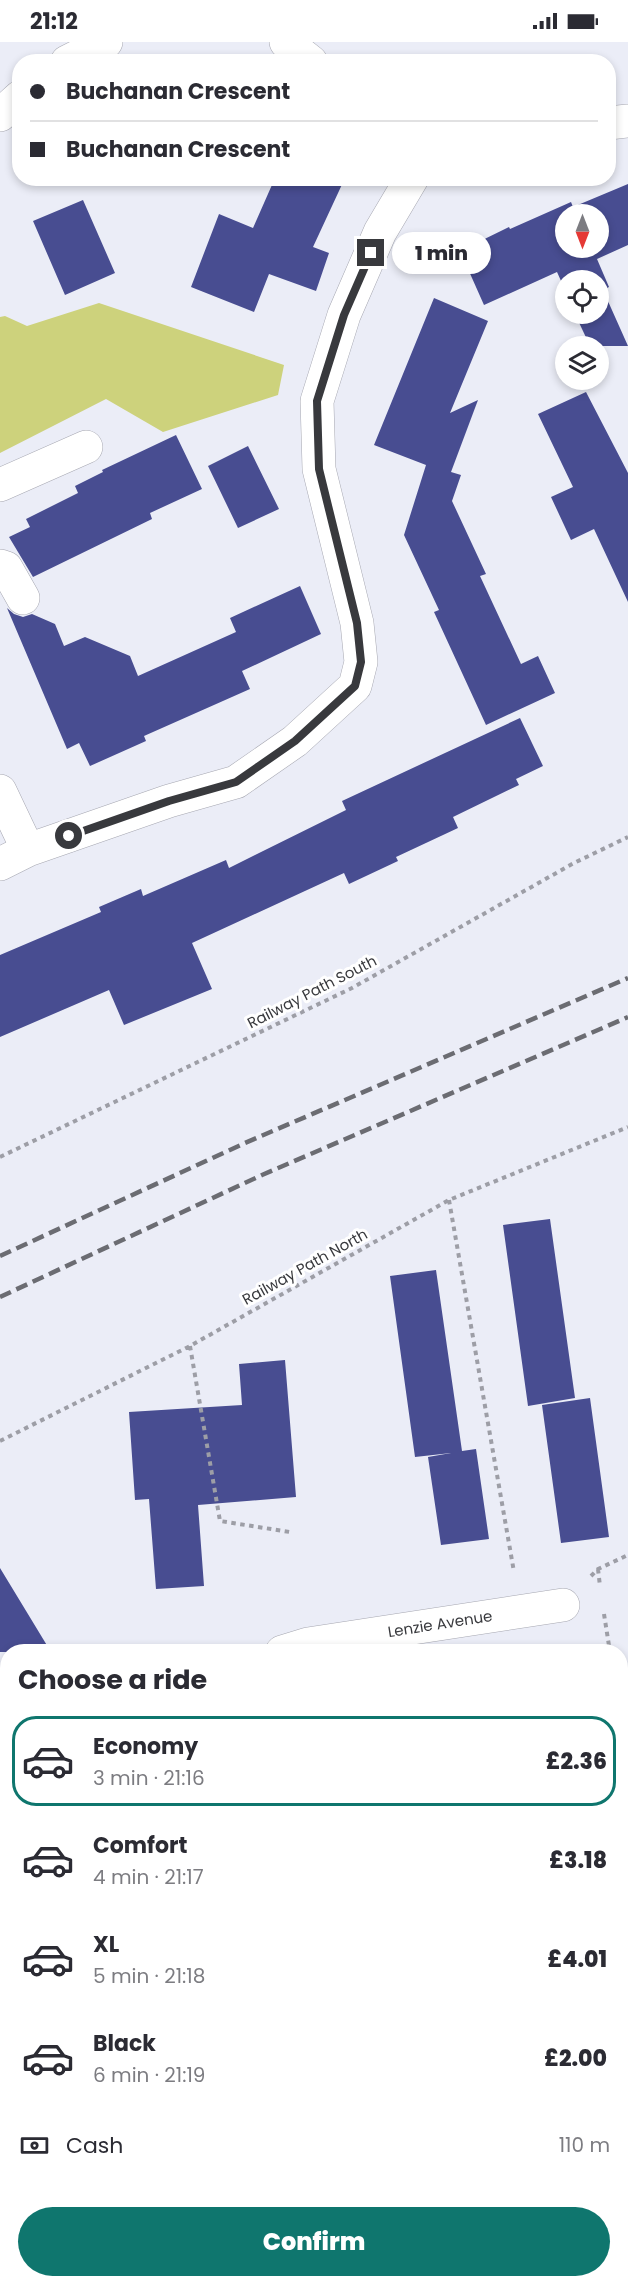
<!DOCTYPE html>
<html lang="en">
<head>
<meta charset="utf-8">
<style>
  body { margin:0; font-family:Poppins,sans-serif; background:#f2f2f3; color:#2b2b33; height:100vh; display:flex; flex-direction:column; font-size:22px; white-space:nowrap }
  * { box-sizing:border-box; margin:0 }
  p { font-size:20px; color:#7c7c81 }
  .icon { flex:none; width:33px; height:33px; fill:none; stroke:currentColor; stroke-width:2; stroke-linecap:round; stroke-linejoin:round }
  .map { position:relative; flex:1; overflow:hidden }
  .panel { position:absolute; left:0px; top:1602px; width:628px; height:644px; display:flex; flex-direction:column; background:#fff; border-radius:24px 24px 0 0; box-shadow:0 3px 9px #0003 }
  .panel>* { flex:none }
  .guide { position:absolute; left:12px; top:12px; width:604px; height:132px; border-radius:24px; box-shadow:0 3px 9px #0003; display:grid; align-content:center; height:132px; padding:0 18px; background:#fff }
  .needle { width:39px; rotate:180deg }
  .fabs { position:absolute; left:555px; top:162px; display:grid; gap:12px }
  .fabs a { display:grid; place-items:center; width:54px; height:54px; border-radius:50%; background:#fff; box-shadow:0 3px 9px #0003; font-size:30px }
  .end { position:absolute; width:27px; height:27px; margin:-14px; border:8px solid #38393d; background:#fff; box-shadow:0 0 0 3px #fff }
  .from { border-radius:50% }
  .bubble { position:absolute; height:42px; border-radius:21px; background:#fff; box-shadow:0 3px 9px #0003; font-size:20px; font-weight:800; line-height:42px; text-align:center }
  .guide b { display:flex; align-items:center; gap:21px; height:57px; font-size:22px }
  .guide b+b { border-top:2px solid #e1e1e2 }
  .guide i { width:15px; height:15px; background:#2b2b33 }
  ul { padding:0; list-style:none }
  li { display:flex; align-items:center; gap:18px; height:90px; margin:0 12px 9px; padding:0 6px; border:3px solid transparent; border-radius:24px }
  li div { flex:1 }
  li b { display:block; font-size:22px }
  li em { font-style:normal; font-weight:800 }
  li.on { border-color:#0f766e }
  li>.icon { width:54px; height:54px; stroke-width:1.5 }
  h2 { padding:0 18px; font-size:27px; line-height:72px }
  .pay { display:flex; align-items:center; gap:15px; height:66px; padding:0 18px; font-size:22px }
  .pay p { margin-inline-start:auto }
  .primary-button { display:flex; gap:12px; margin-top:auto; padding:12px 18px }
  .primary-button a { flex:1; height:69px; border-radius:36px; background:#0f766e; color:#fff; font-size:24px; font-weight:800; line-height:69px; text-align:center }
  .status { display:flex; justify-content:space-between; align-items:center; height:42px; padding:0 30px; background:#fff; direction:ltr }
  .status svg { height:16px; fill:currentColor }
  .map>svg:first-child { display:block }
  .green { fill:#cdd27c }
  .building { fill:#484d91; fill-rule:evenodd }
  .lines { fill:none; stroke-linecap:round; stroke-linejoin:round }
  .minor-casing { stroke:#a6a7b1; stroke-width:34 }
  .path { stroke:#9d9ea6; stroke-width:4; stroke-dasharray:4.5 4.5; stroke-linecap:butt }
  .minor { stroke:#fff; stroke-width:33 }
  .rail { stroke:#6b6c72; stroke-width:4.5; stroke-dasharray:12 6; stroke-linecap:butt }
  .route { stroke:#38393d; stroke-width:8 }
  .labels { text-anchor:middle; stroke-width:6; stroke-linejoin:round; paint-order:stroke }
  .street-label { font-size:15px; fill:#38393d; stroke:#fff }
</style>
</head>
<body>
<div class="status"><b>21:12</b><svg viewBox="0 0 49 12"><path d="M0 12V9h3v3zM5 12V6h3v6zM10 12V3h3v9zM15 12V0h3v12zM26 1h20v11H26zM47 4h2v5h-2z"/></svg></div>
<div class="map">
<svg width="628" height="2245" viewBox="0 0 628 2245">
  <rect width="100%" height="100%" fill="#ebedf7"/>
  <path class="green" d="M 99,261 L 284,323 L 278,353 L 163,390 L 106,357 L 0,411 L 0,275 L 5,274 L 27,284 Z"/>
  <path class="building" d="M 275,136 L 345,136 L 313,205 L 329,211 L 316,249 L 269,232 L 254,270 L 191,245 L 219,172 L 253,186 Z
    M 628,142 L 628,203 L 597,217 L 609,245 L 603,248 L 628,304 L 590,304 L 575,272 L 598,272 L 598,238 L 566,238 L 566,250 L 557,230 L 484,263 L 460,209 L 509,185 L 510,187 L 571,160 L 573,165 ZM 566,172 L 598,172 L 598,206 L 566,206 Z
    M 83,158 L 115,231 L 65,253 L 33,179 Z
    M 434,256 L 488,279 L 450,371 L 478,358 L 451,430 L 461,433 L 452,459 L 486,532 L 480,534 L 521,622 L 538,614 L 555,651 L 486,683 L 434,570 L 439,568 L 404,493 L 426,423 L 374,403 Z
    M 586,350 L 628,431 L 628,560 L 594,487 L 571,498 L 551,455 L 573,445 L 538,372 Z
    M 176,393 L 202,447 L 150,471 L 152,477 L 33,535 L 9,495 L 30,485 L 26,477 L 78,451 L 75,444 L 103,430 L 102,428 Z
    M 248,404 L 279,467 L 238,486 L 208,424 Z
    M 300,544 L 321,592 L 242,629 L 250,647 L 144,694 L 146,699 L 90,724 L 79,701 L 67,707 L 7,566 L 14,572 L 23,575 L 32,572 L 55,582 L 64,604 L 85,595 L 130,614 L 138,634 L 236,590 L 230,576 Z
    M 520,676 L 543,724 L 516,737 L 519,743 L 453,775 L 458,786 L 396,815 L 398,819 L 349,842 L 344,831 L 192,901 L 212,947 L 124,983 L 109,948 L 0,995 L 0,913 L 101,870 L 99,865 L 141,847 L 143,854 L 226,818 L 229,826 L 346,768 L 342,759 Z
    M 550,1177 L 575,1356 L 528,1364 L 503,1183 Z
    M 436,1228 L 462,1409 L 476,1407 L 489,1497 L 441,1503 L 428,1415 L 451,1411 L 415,1415 L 390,1234 Z
    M 285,1318 L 296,1455 L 198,1463 L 204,1544 L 156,1547 L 149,1457 L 135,1458 L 129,1370 L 242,1363 L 239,1322 Z
    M 590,1356 L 609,1495 L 561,1501 L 542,1363 Z
    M 0,1526 L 51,1610 L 0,1610 Z"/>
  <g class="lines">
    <defs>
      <path id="minor" d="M 286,0 L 311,20
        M 67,20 L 106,0
        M 0,73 L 20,55
        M 609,81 L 628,79
        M 0,443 L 86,405
        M 0,524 L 6,526 L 23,556
        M 0,749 L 28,808
        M 0,822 L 28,808 L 169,759 L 236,740 L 295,699 L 355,644 L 361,620 L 357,581 L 319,427 L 317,359 L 344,273 L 380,190 L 412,136
        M 282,1610 L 308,1602 L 563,1563
        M 0,1792 L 8,1772
        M 0,2020 L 8,2048
        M 126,2238 L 131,2245"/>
    </defs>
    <use href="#minor" class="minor-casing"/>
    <path class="path" d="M 0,1115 L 352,946 L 574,821 L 628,795
      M 449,1158 L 514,1530
      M 190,1304 L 220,1479 L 290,1490
      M 0,1399 L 190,1304 L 449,1158 L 628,1085
      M 598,1527 L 600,1544
      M 591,1534 L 598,1527 L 628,1513
      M 604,1572 L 610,1610
      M 0,1669 L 8,1681
      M 621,1692 L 621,1713
      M 621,1812 L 628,1813
      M 621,1854 L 628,1853
      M 621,2008 L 628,2007
      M 621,2096 L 628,2142
      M 621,2180 L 628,2179
      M 0,2227 L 8,2228
      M 170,2242 L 198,2238"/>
    <use href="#minor" class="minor"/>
    <path class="rail" d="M 0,1214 L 245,1101 L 628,936
      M 0,1255 L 262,1133 L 628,975"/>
  </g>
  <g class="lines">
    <path class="route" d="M 69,794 L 169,759 L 236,740 L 295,699 L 355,644 L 361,620 L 357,581 L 319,427 L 317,359 L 344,273 L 371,211"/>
  </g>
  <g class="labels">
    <g class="street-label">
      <text transform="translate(312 950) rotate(-27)" y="5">Railway Path South</text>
      <text transform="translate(305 1225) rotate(-29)" y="5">Railway Path North</text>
      <text transform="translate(440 1582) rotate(-9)" y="5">Lenzie Avenue</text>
    </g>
  </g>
</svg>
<div class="fabs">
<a><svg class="needle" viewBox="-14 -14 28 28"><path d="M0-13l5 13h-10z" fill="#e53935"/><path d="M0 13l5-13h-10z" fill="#7c7c81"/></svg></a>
<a><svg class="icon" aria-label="locate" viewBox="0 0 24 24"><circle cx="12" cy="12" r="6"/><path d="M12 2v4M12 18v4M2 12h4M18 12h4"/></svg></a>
<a><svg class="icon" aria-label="layers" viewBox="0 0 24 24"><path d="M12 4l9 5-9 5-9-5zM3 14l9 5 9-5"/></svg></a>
</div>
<i class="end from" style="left:69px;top:794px"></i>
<i class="end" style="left:371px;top:211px"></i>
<div class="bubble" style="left:392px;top:190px;width:99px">1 min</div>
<div class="guide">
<b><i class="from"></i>Buchanan Crescent</b>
<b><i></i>Buchanan Crescent</b>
</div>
<section class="panel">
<h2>Choose a ride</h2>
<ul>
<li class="on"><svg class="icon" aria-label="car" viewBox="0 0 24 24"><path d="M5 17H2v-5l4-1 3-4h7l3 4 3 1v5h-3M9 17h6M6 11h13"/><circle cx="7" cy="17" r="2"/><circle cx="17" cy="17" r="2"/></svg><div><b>Economy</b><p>3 min · 21:16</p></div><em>£2.36</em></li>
<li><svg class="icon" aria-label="car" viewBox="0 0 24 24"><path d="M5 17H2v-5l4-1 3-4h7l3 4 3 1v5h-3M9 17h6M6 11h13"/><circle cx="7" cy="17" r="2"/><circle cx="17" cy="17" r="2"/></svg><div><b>Comfort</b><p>4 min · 21:17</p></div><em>£3.18</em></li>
<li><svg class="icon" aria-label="car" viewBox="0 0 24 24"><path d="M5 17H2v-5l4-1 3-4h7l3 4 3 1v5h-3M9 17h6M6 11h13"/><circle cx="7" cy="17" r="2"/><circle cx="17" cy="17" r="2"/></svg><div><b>XL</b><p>5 min · 21:18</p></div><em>£4.01</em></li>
<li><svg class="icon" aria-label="car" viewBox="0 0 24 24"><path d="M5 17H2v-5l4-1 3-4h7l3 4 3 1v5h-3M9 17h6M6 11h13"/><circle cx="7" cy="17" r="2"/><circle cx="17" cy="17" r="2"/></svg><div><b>Black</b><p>6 min · 21:19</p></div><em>£2.00</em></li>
</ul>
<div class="pay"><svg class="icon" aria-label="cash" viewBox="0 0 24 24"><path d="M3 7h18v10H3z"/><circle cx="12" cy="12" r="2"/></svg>Cash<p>110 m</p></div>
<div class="primary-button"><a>Confirm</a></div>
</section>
</div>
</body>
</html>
